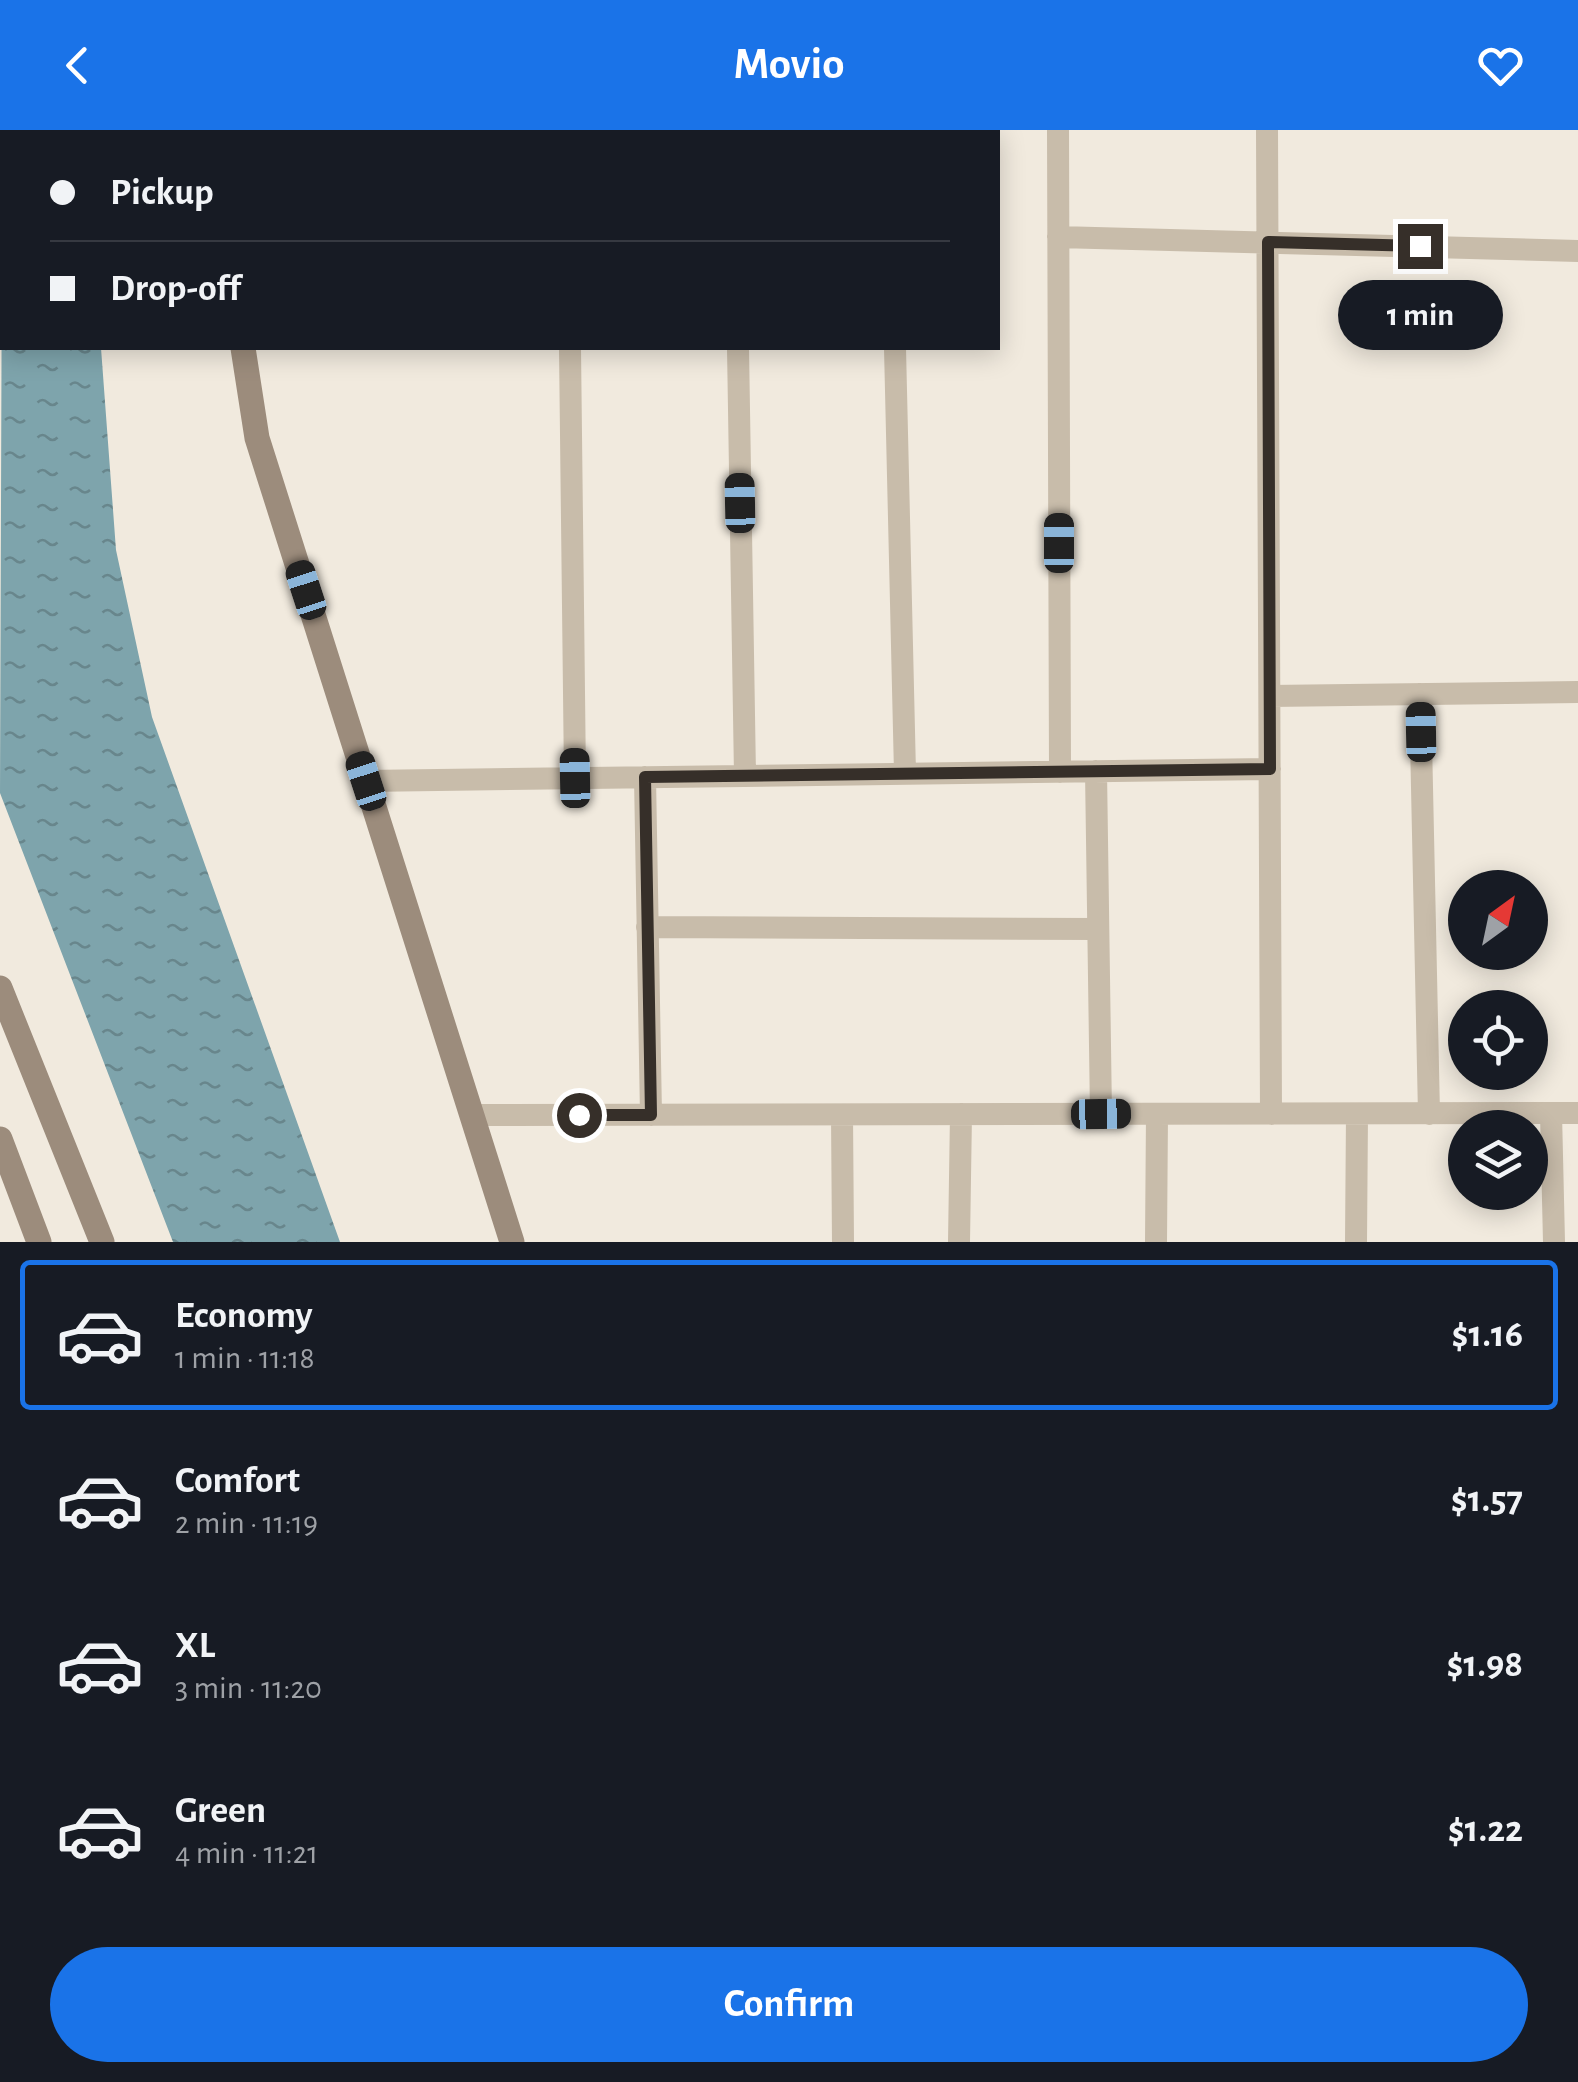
<!DOCTYPE html>
<html lang="en">
<head>
<meta charset="utf-8">
<style>
  body { margin:0; font-family:"Alegreya Sans",sans-serif; background:#20242c; color:#f1f3f6; height:100vh; display:flex; flex-direction:column; font-size:38px; white-space:nowrap }
  * { box-sizing:border-box; margin:0 }
  p { font-size:32px; color:#9ea1a6 }
  .icon { flex:none; width:55px; height:55px; fill:none; stroke:currentColor; stroke-width:2; stroke-linecap:round; stroke-linejoin:round }
  .map { position:relative; height:1112px; overflow:hidden }
  .panel { display:flex; flex-direction:column; background:#171b24; flex:1 }
  .panel>* { flex:none }
  .banner { position:absolute; left:0px; top:0px; width:1000px; height:220px; box-shadow:0 5px 25px #0003; display:grid; align-content:center; height:220px; padding:0 50px; background:#171b24 }
  .needle { width:65px; rotate:33deg }
  .controls { position:absolute; left:1448px; top:740px; display:grid; gap:20px }
  .controls a { display:grid; place-items:center; width:100px; height:100px; border-radius:50%; background:#171b24; box-shadow:0 5px 25px #0003; font-size:50px }
  .end { position:absolute; width:45px; height:45px; margin:-22px; border:12px solid #362f29; background:#fff; box-shadow:0 0 0 5px #fff }
  .from { border-radius:50% }
  .bubble { position:absolute; height:70px; border-radius:35px; background:#171b24; box-shadow:0 5px 25px #0003; font-size:32px; font-weight:700; line-height:70px; text-align:center }
  .car { position:absolute; width:30px; height:60px; margin:-30px -15px; border-radius:12px; box-shadow:0 0 8px 2px #0007; background:linear-gradient(#222 24%,#8ab4d8 0 40%,#222 0 76%,#8ab4d8 0 86%,#222 0) }
  .banner b { display:flex; align-items:center; gap:35px; height:95px; font-size:38px }
  .banner b+b { border-top:2px solid #363941 }
  .banner i { width:25px; height:25px; background:#f1f3f6 }
  ul { padding:18px 0 0; list-style:none }
  li { display:flex; align-items:center; gap:30px; height:150px; margin:0 20px 15px; padding:0 30px; border:5px solid transparent; border-radius:10px }
  li div { flex:1 }
  li b { display:block; font-size:38px }
  li em { font-style:normal; font-weight:700 }
  li.active { border-color:#1a73e8 }
  li>.icon { width:90px; height:90px; stroke-width:1.5 }
  .primary-button { display:flex; gap:20px; margin-top:auto; padding:20px 50px }
  .primary-button a { flex:1; height:115px; border-radius:60px; background:#1a73e8; color:#fff; font-size:40px; font-weight:700; line-height:115px; text-align:center }
  header { display:flex; justify-content:space-between; align-items:center; height:130px; padding:0 50px; background:#1a73e8; color:#fff; font-size:45px; font-weight:700 }
  .map>svg:first-child { display:block }
  .water { fill:url(#water-ripples) }
  .lines { fill:none; stroke-linecap:round; stroke-linejoin:round }
  .street { stroke:#c8bcaa; stroke-width:22 }
  .secondary { stroke:#9c8c7c; stroke-width:25 }
  .route { stroke:#362f29; stroke-width:12 }
</style>
</head>
<body>
<header><svg class="icon" aria-label="back" viewBox="0 0 24 24"><path d="M15 5l-7 7 7 7"/></svg>Movio<svg class="icon" aria-label="heart" viewBox="0 0 24 24"><path d="M12 20l-8-8c-3-5 5-10 8-4 3-6 11-1 8 4z"/></svg></header>
<div class="map">
<svg width="1578" height="1112" viewBox="0 0 1578 1112">
  <defs>
    <pattern id="water-ripples" width="26" height="14" patternUnits="userSpaceOnUse" patternTransform="scale(2.5)"><rect width="26" height="14" fill="#7ea4ac"/><path d="M2 4q2-2 4 0t4 0M15 11q2-2 4 0t4 0" fill="none" stroke="#68868c"/></pattern>
  </defs>
  <rect width="100%" height="100%" fill="#f1eade"/>
  <path class="water" d="M 2,85 L 2,218 L 101,218 L 116,420 L 152,587 L 340,1112 L 173,1112 L 0,663 Z"/>
  <g class="lines">
    <path class="street" d="M 567,0 L 567,2
      M 734,0 L 734,2
      M 890,0 L 890,2
      M 1058,0 L 1060,642
      M 1267,0 L 1271,984
      M 1058,107 L 1578,121
      M 570,218 L 575,648
      M 738,218 L 745,646
      M 895,218 L 905,643
      M 1420,564 L 1429,984
      M 1270,566 L 1578,562
      M 1096,641 L 1101,984
      M 645,647 L 651,985
      M 365,651 L 1270,639
      M 647,797 L 1098,799
      M 1551,983 L 1554,1112
      M 472,985 L 1578,983
      M 842,985 L 843,1112
      M 959,1112 L 961,984
      M 1156,1112 L 1157,984
      M 1356,1112 L 1357,984"/>
    <path class="secondary" d="M 254,2 L 255,0
      M 243,218 L 257,308 L 512,1112
      M 0,858 L 102,1112
      M 0,1009 L 39,1112"/>
  </g>
  <g class="lines">
    <path class="route" d="M 579,985 L 651,985 L 645,647 L 1270,639 L 1268,112 L 1420,116"/>
  </g>
</svg>
<div class="controls">
<a><svg class="needle" viewBox="-14 -14 28 28"><path d="M0-13l5 13h-10z" fill="#e53935"/><path d="M0 13l5-13h-10z" fill="#9ea1a6"/></svg></a>
<a><svg class="icon" aria-label="locate" viewBox="0 0 24 24"><circle cx="12" cy="12" r="6"/><path d="M12 2v4M12 18v4M2 12h4M18 12h4"/></svg></a>
<a><svg class="icon" aria-label="layers" viewBox="0 0 24 24"><path d="M12 4l9 5-9 5-9-5zM3 14l9 5 9-5"/></svg></a>
</div>
<i class="end from" style="left:579px;top:985px"></i>
<i class="end" style="left:1420px;top:116px"></i>
<div class="bubble" style="left:1338px;top:150px;width:165px">1 min</div>
<i class="car" style="left:740px;top:373px;rotate:359deg"></i>
<i class="car" style="left:1059px;top:413px;rotate:0deg"></i>
<i class="car" style="left:306px;top:460px;rotate:342deg"></i>
<i class="car" style="left:1421px;top:602px;rotate:359deg"></i>
<i class="car" style="left:575px;top:648px;rotate:359deg"></i>
<i class="car" style="left:366px;top:651px;rotate:342deg"></i>
<i class="car" style="left:1101px;top:984px;rotate:89deg"></i>
<div class="banner">
<b><i class="from"></i>Pickup</b>
<b><i></i>Drop-off</b>
</div>
</div>
<section class="panel">
<ul>
<li class="active"><svg class="icon" aria-label="car" viewBox="0 0 24 24"><path d="M5 17H2v-5l4-1 3-4h7l3 4 3 1v5h-3M9 17h6M6 11h13"/><circle cx="7" cy="17" r="2"/><circle cx="17" cy="17" r="2"/></svg><div><b>Economy</b><p>1 min · 11:18</p></div><em>$1.16</em></li>
<li><svg class="icon" aria-label="car" viewBox="0 0 24 24"><path d="M5 17H2v-5l4-1 3-4h7l3 4 3 1v5h-3M9 17h6M6 11h13"/><circle cx="7" cy="17" r="2"/><circle cx="17" cy="17" r="2"/></svg><div><b>Comfort</b><p>2 min · 11:19</p></div><em>$1.57</em></li>
<li><svg class="icon" aria-label="car" viewBox="0 0 24 24"><path d="M5 17H2v-5l4-1 3-4h7l3 4 3 1v5h-3M9 17h6M6 11h13"/><circle cx="7" cy="17" r="2"/><circle cx="17" cy="17" r="2"/></svg><div><b>XL</b><p>3 min · 11:20</p></div><em>$1.98</em></li>
<li><svg class="icon" aria-label="car" viewBox="0 0 24 24"><path d="M5 17H2v-5l4-1 3-4h7l3 4 3 1v5h-3M9 17h6M6 11h13"/><circle cx="7" cy="17" r="2"/><circle cx="17" cy="17" r="2"/></svg><div><b>Green</b><p>4 min · 11:21</p></div><em>$1.22</em></li>
</ul>
<div class="primary-button"><a>Confirm</a></div>
</section>
</body>
</html>
